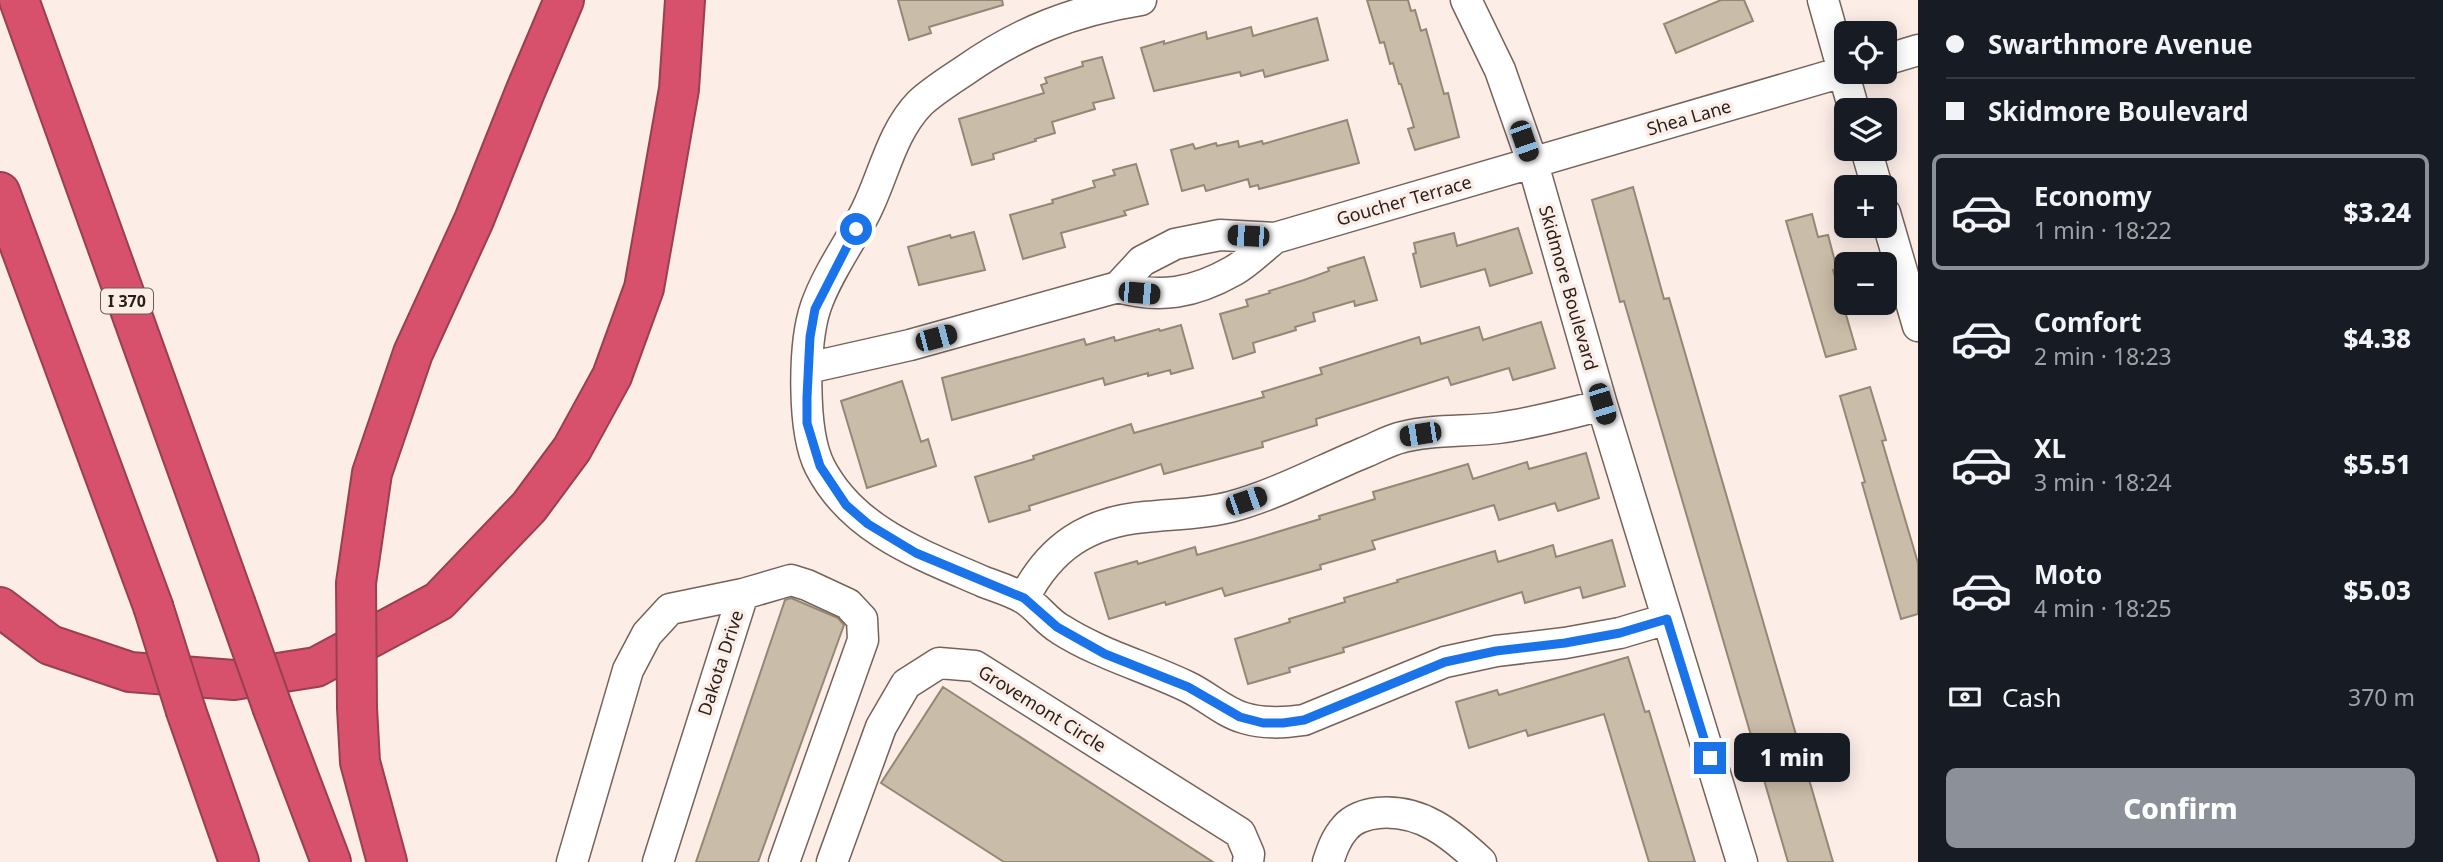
<!DOCTYPE html>
<html lang="en">
<head>
<meta charset="utf-8">
<style>
  body { margin:0; font-family:"Noto Sans",sans-serif; background:#242831; color:#f1f3f6; height:100vh; display:flex; flex-direction:column; font-size:26px; white-space:nowrap }
  * { box-sizing:border-box; margin:0 }
  p { font-size:23px; color:#9ea1a6 }
  .icon { flex:none; width:38px; height:38px; fill:none; stroke:currentColor; stroke-width:2; stroke-linecap:round; stroke-linejoin:round }
  .map { position:relative; flex:1; overflow:hidden }
  .drawer { display:flex; flex-direction:column; background:#171b24; width:525px }
  .drawer>* { flex:none }
  .top-card { display:grid; align-content:center; height:154px; padding:0 28px; background:#171b24 }
  .controls { position:absolute; left:1834px; top:21px; display:grid; gap:14px }
  .controls a { display:grid; place-items:center; width:63px; height:63px; border-radius:10px; background:#171b24; box-shadow:0 4px 18px #0003; font-size:35px }
  .end { position:absolute; width:32px; height:32px; margin:-16px; border:9px solid #1a73e8; background:#fff; box-shadow:0 0 0 4px #fff }
  .from { border-radius:50% }
  .bubble { position:absolute; height:49px; border-radius:10px; background:#171b24; box-shadow:0 4px 18px #0003; font-size:23px; font-weight:800; line-height:49px; text-align:center }
  .car { position:absolute; width:21px; height:42px; margin:-21px -10px; border-radius:9px; box-shadow:0 0 5px 2px #0007; background:linear-gradient(#222 24%,#8ab4d8 0 40%,#222 0 76%,#8ab4d8 0 86%,#222 0) }
  .top-card b { display:flex; align-items:center; gap:24px; height:66px; font-size:26px }
  .top-card b+b { border-top:2px solid #363941 }
  .top-card i { width:18px; height:18px; background:#f1f3f6 }
  ul { padding:0; list-style:none }
  li { display:flex; align-items:center; gap:21px; height:116px; margin:0 14px 10px; padding:0 14px; border:4px solid transparent; border-radius:10px }
  li div { flex:1 }
  li b { display:block; font-size:26px }
  li em { font-style:normal; font-weight:800 }
  li.selected { border-color:#8c9099 }
  li>.icon { width:63px; height:63px; stroke-width:1.5 }
  .pay { display:flex; align-items:center; gap:18px; height:77px; padding:0 28px; font-size:26px }
  .pay p { margin-inline-start:auto }
  .primary-button { display:flex; gap:14px; margin-top:auto; padding:14px 28px }
  .primary-button a { flex:1; height:80px; border-radius:10px; background:#8c9099; color:#fff; font-size:28px; font-weight:800; line-height:80px; text-align:center }
  main { display:flex; flex:1; min-height:0 }
  .map>svg:first-child { display:block }
  .building { fill:#c9bca8; stroke:#948875; stroke-width:2 }
  .lines { fill:none; stroke-linecap:round; stroke-linejoin:round }
  .minor-casing { stroke:#776258; stroke-width:33 }
  .highway-casing { stroke:#993f50; stroke-width:42 }
  .minor { stroke:#fff; stroke-width:30 }
  .highway { stroke:#d7516d; stroke-width:38 }
  .highway-bridge-casing { stroke:#993f50; stroke-width:42; stroke-linecap:butt }
  .highway-bridge { stroke:#d7516d; stroke-width:38 }
  .route { stroke:#1a73e8; stroke-width:9 }
  .labels { text-anchor:middle; stroke-width:7; stroke-linejoin:round; paint-order:stroke }
  .shield { fill:#fcede7; stroke:#675c58; stroke-width:2 }
  .shield-label { font-size:16px; font-weight:bold; fill:#271e1a }
  .street-label { font-size:18px; fill:#271e1a; stroke:#fcede7 }
</style>
</head>
<body>
<main>
<div class="map">
<svg width="1918" height="862" viewBox="0 0 1918 862">
  <rect width="100%" height="100%" fill="#fcede7"/>
  <path class="building" d="M 898,0 L 1002,0 L 1003,5 L 929,27 L 931,33 L 909,40 Z
    M 1367,0 L 1408,0 L 1411,11 L 1415,10 L 1421,31 L 1426,29 L 1444,94 L 1448,93 L 1459,137 L 1415,150 L 1408,129 L 1414,127 L 1401,84 L 1399,84 L 1393,63 L 1390,64 L 1384,42 L 1380,43 Z
    M 1721,0 L 1744,0 L 1753,21 L 1676,53 L 1664,24 Z
    M 1317,18 L 1328,60 L 1265,77 L 1263,70 L 1241,76 L 1240,72 L 1154,91 L 1141,48 L 1164,41 L 1164,44 L 1206,32 L 1207,39 L 1251,27 L 1253,36 Z
    M 1102,57 L 1114,98 L 1093,103 L 1095,109 L 1052,122 L 1055,133 L 1035,139 L 1036,141 L 993,154 L 994,159 L 972,165 L 959,119 L 1044,93 L 1041,85 L 1047,83 L 1045,78 L 1083,66 L 1082,62 Z
    M 1347,120 L 1359,163 L 1259,189 L 1258,185 L 1250,187 L 1248,179 L 1206,191 L 1204,185 L 1182,191 L 1171,150 L 1193,144 L 1195,149 L 1216,143 L 1217,146 L 1238,141 L 1239,147 L 1262,141 L 1263,144 Z
    M 1136,164 L 1148,204 L 1124,211 L 1126,215 L 1061,233 L 1065,247 L 1023,259 L 1010,215 L 1053,203 L 1052,200 L 1095,187 L 1093,181 L 1115,175 L 1113,170 Z
    M 1633,187 L 1664,299 L 1669,298 L 1833,862 L 1788,862 L 1624,301 L 1620,302 L 1592,200 Z
    M 1812,214 L 1818,237 L 1828,235 L 1837,269 L 1833,270 L 1856,349 L 1826,357 L 1786,221 Z
    M 1518,228 L 1532,273 L 1490,286 L 1485,269 L 1421,287 L 1413,254 L 1416,253 L 1414,243 L 1454,233 L 1457,246 Z
    M 974,232 L 985,270 L 919,285 L 908,247 L 950,235 L 951,238 Z
    M 1364,257 L 1377,300 L 1355,306 L 1354,301 L 1313,313 L 1315,321 L 1295,327 L 1296,330 L 1253,343 L 1255,352 L 1233,359 L 1220,314 L 1248,306 L 1246,300 L 1270,293 L 1269,291 L 1304,280 L 1329,271 L 1328,268 Z
    M 1541,322 L 1555,368 L 1513,380 L 1509,368 L 1451,385 L 1448,377 L 1316,419 L 1317,425 L 1262,442 L 1263,447 L 1164,474 L 1161,464 L 1029,506 L 1030,510 L 989,522 L 975,477 L 1034,459 L 1033,456 L 1131,424 L 1134,433 L 1264,397 L 1262,392 L 1322,374 L 1320,368 L 1419,337 L 1421,344 L 1479,327 L 1483,340 Z
    M 1181,325 L 1193,368 L 1171,374 L 1170,370 L 1148,376 L 1148,373 L 1105,385 L 1103,378 L 952,420 L 942,378 L 1084,339 L 1086,345 L 1114,337 L 1115,341 L 1159,329 L 1160,331 Z
    M 902,381 L 921,442 L 928,439 L 936,466 L 867,488 L 841,401 Z
    M 1870,387 L 1886,440 L 1882,441 L 1918,563 L 1918,614 L 1901,619 L 1862,483 L 1865,482 L 1840,396 Z
    M 1586,453 L 1599,498 L 1558,511 L 1555,503 L 1499,520 L 1494,505 L 1372,541 L 1375,549 L 1320,565 L 1321,569 L 1225,596 L 1222,588 L 1166,605 L 1165,602 L 1109,619 L 1095,573 L 1137,561 L 1138,564 L 1195,547 L 1197,555 L 1254,539 L 1320,519 L 1319,516 L 1375,499 L 1373,492 L 1468,464 L 1473,479 L 1527,462 L 1529,469 Z
    M 1612,540 L 1625,586 L 1583,598 L 1580,587 L 1525,603 L 1522,592 L 1343,648 L 1344,652 L 1289,668 L 1290,672 L 1248,684 L 1235,639 L 1290,622 L 1289,619 L 1345,602 L 1344,598 L 1398,582 L 1397,580 L 1495,551 L 1498,562 L 1553,545 L 1556,557 Z
    M 791,598 L 838,618 L 844,625 L 758,862 L 696,862 L 785,600 Z
    M 1628,657 L 1645,712 L 1649,711 L 1695,862 L 1649,862 L 1604,714 L 1528,736 L 1526,730 L 1469,748 L 1456,702 L 1497,690 L 1499,695 Z
    M 943,687 L 1213,862 L 1004,862 L 881,783 Z"/>
  <g class="lines">
    <defs>
      <path id="minor" d="M 1141,0 C 1073,11 1021,31 964,71 C 949,81 933,91 920,103 C 891,133 884,175 866,211 C 850,243 828,272 816,306 C 803,343 802,432 820,467 C 853,531 922,555 984,582 C 997,587 1011,591 1023,598 C 1037,606 1046,621 1060,629 C 1099,654 1144,666 1186,686 C 1206,695 1223,712 1244,718 C 1264,724 1283,723 1304,720 L 1445,662 L 1496,651 L 1565,643 L 1620,633 L 1667,619
        M 1466,0 L 1500,70 L 1533,164 L 1602,405 L 1742,862
        M 1823,0 L 1854,110
        M 1885,60 L 1918,50
        M 1866,149 L 1877,187
        M 1885,213 L 1918,326
        M 1118,287 L 1142,261 L 1175,244 L 1220,235 L 1275,238 L 1846,71
        M 808,368 L 910,345 L 1118,287 C 1160,299 1194,293 1233,271 C 1248,263 1262,248 1275,238
        M 1024,598 C 1050,547 1088,522 1145,517 C 1174,514 1202,514 1230,507 C 1275,495 1320,471 1363,453 C 1376,448 1389,440 1403,437 C 1434,429 1466,432 1498,428 C 1533,423 1568,414 1602,405
        M 572,862 L 628,670 L 647,634 L 670,609 L 743,594
        M 658,862 L 743,594 L 791,580 L 807,585 L 848,604 L 862,619 L 863,640 L 784,862
        M 832,862 L 881,727 L 906,684 L 939,663 L 975,666 L 1240,833 L 1249,854 L 1248,862
        M 1328,862 C 1332,850 1336,838 1345,828 C 1352,819 1366,814 1378,813 C 1421,809 1451,834 1481,862"/>
      <path id="highway" d="M 19,0 L 235,602
        M 0,192 L 153,606
        M 356,583 L 372,473 L 413,353 L 474,220 L 525,92 L 564,0
        M 0,607 L 50,645 L 130,672 L 234,680 L 316,667 L 439,601 L 529,507 L 572,449 L 612,376 L 644,288 L 679,89 L 685,0
        M 357,708 L 360,762 L 387,862
        M 273,709 L 331,862
        M 186,711 L 239,862"/>
    </defs>
    <use href="#minor" class="minor-casing"/>
    <use href="#highway" class="highway-casing"/>
    <use href="#minor" class="minor"/>
    <use href="#highway" class="highway"/>
    <defs>
      <path id="highway-bridge" d="M 356,583 L 357,708
        M 235,602 L 273,709
        M 153,606 L 186,711"/>
    </defs>
    <use href="#highway-bridge" class="highway-bridge-casing"/>
    <use href="#highway-bridge" class="highway-bridge"/>
  </g>
  <g class="lines">
    <path class="route" d="M 856,229 L 815,309 L 810,337 L 807,397 L 807,423 L 820,466 L 846,505 L 868,524 L 916,553 L 1024,598 L 1057,627 L 1105,654 L 1188,687 L 1240,717 L 1263,723 L 1283,723 L 1304,720 L 1445,662 L 1496,651 L 1565,643 L 1620,633 L 1667,619 L 1710,758"/>
  </g>
  <g class="labels">
    <rect class="shield" x="101" y="288.5" width="52" height="25" rx="5"/>
    <g class="shield-label">
      <text x="127" y="307">I 370</text>
    </g>
    <g class="street-label">
      <text transform="translate(1689 118) rotate(-16)" y="6">Shea Lane</text>
      <text transform="translate(1404 201) rotate(-16)" y="6">Goucher Terrace</text>
      <text transform="translate(1568 288) rotate(74)" y="6">Skidmore Boulevard</text>
      <text transform="translate(721 663) rotate(-72)" y="6">Dakota Drive</text>
      <text transform="translate(1042 709) rotate(32)" y="6">Grovemont Circle</text>
    </g>
  </g>
</svg>
<div class="controls">
<a><svg class="icon" aria-label="locate" viewBox="0 0 24 24"><circle cx="12" cy="12" r="6"/><path d="M12 2v4M12 18v4M2 12h4M18 12h4"/></svg></a>
<a><svg class="icon" aria-label="layers" viewBox="0 0 24 24"><path d="M12 4l9 5-9 5-9-5zM3 14l9 5 9-5"/></svg></a>
<a>+</a>
<a>−</a>
</div>
<i class="end from" style="left:856px;top:229px"></i>
<i class="end" style="left:1710px;top:758px"></i>
<div class="bubble" style="left:1734px;top:733px;width:116px">1 min</div>
<i class="car" style="left:1524px;top:141px;rotate:161deg"></i>
<i class="car" style="left:1248px;top:236px;rotate:273deg"></i>
<i class="car" style="left:1139px;top:293px;rotate:95deg"></i>
<i class="car" style="left:936px;top:338px;rotate:75deg"></i>
<i class="car" style="left:1602px;top:404px;rotate:163deg"></i>
<i class="car" style="left:1420px;top:434px;rotate:261deg"></i>
<i class="car" style="left:1246px;top:501px;rotate:71deg"></i>
</div>
<section class="drawer">
<div class="top-card">
<b><i class="from"></i>Swarthmore Avenue</b>
<b><i></i>Skidmore Boulevard</b>
</div>
<ul>
<li class="selected"><svg class="icon" aria-label="car" viewBox="0 0 24 24"><path d="M5 17H2v-5l4-1 3-4h7l3 4 3 1v5h-3M9 17h6M6 11h13"/><circle cx="7" cy="17" r="2"/><circle cx="17" cy="17" r="2"/></svg><div><b>Economy</b><p>1 min · 18:22</p></div><em>$3.24</em></li>
<li><svg class="icon" aria-label="car" viewBox="0 0 24 24"><path d="M5 17H2v-5l4-1 3-4h7l3 4 3 1v5h-3M9 17h6M6 11h13"/><circle cx="7" cy="17" r="2"/><circle cx="17" cy="17" r="2"/></svg><div><b>Comfort</b><p>2 min · 18:23</p></div><em>$4.38</em></li>
<li><svg class="icon" aria-label="car" viewBox="0 0 24 24"><path d="M5 17H2v-5l4-1 3-4h7l3 4 3 1v5h-3M9 17h6M6 11h13"/><circle cx="7" cy="17" r="2"/><circle cx="17" cy="17" r="2"/></svg><div><b>XL</b><p>3 min · 18:24</p></div><em>$5.51</em></li>
<li><svg class="icon" aria-label="car" viewBox="0 0 24 24"><path d="M5 17H2v-5l4-1 3-4h7l3 4 3 1v5h-3M9 17h6M6 11h13"/><circle cx="7" cy="17" r="2"/><circle cx="17" cy="17" r="2"/></svg><div><b>Moto</b><p>4 min · 18:25</p></div><em>$5.03</em></li>
</ul>
<div class="pay"><svg class="icon" aria-label="cash" viewBox="0 0 24 24"><path d="M3 7h18v10H3z"/><circle cx="12" cy="12" r="2"/></svg>Cash<p>370 m</p></div>
<div class="primary-button"><a>Confirm</a></div>
</section>
</main>
</body>
</html>
